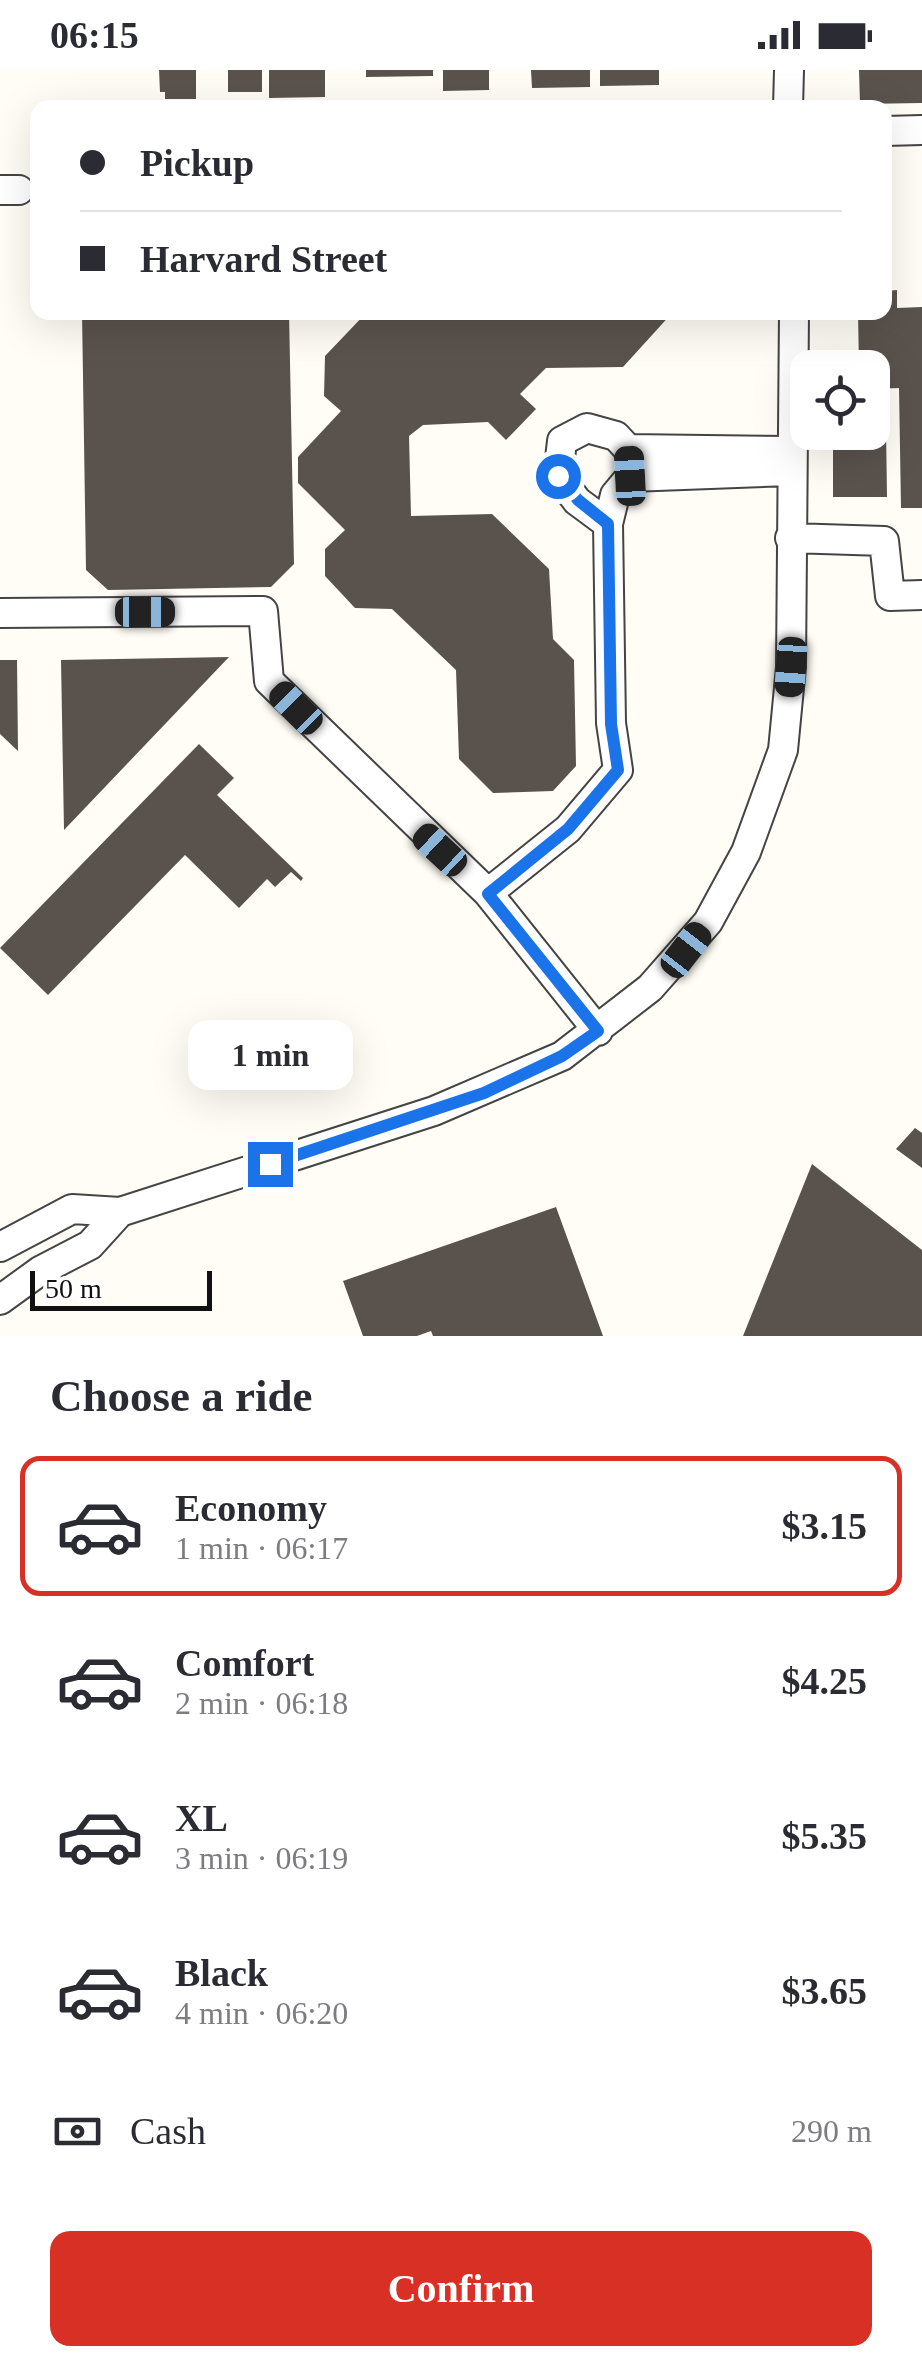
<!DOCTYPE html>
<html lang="en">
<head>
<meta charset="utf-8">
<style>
  body { margin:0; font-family:Georgia,serif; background:#f7f7f7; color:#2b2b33; height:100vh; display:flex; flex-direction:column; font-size:38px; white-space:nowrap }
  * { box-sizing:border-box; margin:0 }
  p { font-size:32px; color:#7c7c81 }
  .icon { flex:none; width:55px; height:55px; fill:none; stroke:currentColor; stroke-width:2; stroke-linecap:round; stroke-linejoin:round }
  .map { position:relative; height:1266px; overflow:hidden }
  .side { display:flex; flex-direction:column; background:#fff; flex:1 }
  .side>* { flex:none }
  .guide { position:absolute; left:30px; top:30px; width:862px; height:220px; border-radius:20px; box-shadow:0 10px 40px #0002; display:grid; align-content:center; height:220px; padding:0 50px; background:#fff }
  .controls { position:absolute; left:790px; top:280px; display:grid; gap:20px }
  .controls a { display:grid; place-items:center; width:100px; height:100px; border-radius:20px; background:#fff; box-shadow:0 10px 40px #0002; font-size:50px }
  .scale { position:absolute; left:30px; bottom:25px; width:182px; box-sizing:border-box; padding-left:10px; border:5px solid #111; border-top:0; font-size:28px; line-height:35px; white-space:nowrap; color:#111; -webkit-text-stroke:8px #fff; paint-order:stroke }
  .end { position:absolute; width:45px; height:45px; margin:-22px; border:12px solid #1a73e8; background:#fff; box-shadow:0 0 0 5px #fff }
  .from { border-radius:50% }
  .bubble { position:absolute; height:70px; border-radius:20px; background:#fff; box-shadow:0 10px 40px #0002; font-size:32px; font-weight:800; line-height:70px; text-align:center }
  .car { position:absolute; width:30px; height:60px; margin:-30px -15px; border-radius:12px; box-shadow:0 0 8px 2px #0007; background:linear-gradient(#222 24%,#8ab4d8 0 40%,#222 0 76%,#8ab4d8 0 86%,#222 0) }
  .guide b { display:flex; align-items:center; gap:35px; height:95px; font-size:38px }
  .guide b+b { border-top:2px solid #e1e1e2 }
  .guide i { width:25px; height:25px; background:#2b2b33 }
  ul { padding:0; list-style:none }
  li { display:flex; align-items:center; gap:30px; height:140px; margin:0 20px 15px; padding:0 30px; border:5px solid transparent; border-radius:20px }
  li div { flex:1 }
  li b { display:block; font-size:38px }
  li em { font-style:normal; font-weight:800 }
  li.on { border-color:#d93025 }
  li>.icon { width:90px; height:90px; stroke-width:1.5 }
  h2 { padding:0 50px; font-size:45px; line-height:120px }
  .pay { display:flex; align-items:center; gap:25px; height:110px; padding:0 50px; font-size:38px }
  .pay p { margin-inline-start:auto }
  .button { display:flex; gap:20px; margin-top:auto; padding:20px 50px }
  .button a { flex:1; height:115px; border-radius:20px; background:#d93025; color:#fff; font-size:40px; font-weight:800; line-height:115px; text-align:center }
  .status { display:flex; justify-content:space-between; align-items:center; height:70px; padding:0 50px; background:#fff; direction:ltr }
  .status svg { height:28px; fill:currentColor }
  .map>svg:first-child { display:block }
  .building { fill:#5a524d }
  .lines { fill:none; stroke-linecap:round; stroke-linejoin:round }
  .minor-casing { stroke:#444; stroke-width:32 }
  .minor { stroke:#fff; stroke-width:28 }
  .route { stroke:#1a73e8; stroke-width:12 }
</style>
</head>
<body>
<div class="status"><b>06:15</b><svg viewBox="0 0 49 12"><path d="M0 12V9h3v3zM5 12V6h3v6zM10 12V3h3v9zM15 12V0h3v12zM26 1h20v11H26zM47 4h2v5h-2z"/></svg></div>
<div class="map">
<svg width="922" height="1266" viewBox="0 0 922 1266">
  <rect width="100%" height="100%" fill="#fffdf5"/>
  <path class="building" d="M 159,0 L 196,0 L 196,29 L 165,29 L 165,22 L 160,22 Z
    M 228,0 L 262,0 L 262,22 L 228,22 Z
    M 269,0 L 325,0 L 325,27 L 269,28 Z
    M 366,0 L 433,0 L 433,6 L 366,7 Z
    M 443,0 L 489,0 L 489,20 L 443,21 Z
    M 531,0 L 590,0 L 590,17 L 532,18 Z
    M 600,0 L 659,0 L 659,15 L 600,16 Z
    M 859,0 L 922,0 L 922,33 L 860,34 Z
    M 897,220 L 897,238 L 922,237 L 922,438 L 901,438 L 899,318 L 872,319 L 872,298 L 859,298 L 858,242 L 885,242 L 885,221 Z
    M 82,242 L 289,242 L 294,494 L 271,517 L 108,520 L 86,500 Z
    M 367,242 L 673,242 L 623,297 L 546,298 L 520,324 L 536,339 L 506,370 L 488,352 L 423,355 L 409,366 L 411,446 L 492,444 L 549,499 L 553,569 L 574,590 L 576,696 L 553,721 L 493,723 L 459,689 L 456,600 L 392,539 L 355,538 L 325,506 L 325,479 L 345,460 L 298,413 L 298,387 L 341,341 L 324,326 L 325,286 Z
    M 872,358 L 886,358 L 887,427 L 833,427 L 833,362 L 872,362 Z
    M 229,587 L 64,760 L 61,590 Z
    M 0,590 L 17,590 L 18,681 L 0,664 Z
    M 199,674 L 234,708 L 217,725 L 303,808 L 301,811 L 291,802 L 275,817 L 267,809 L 239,838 L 185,785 L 48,925 L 0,878 Z
    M 915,1058 L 922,1063 L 922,1098 L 896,1079 Z
    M 812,1094 L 922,1180 L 922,1266 L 743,1266 Z
    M 556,1137 L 603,1266 L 433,1266 L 431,1261 L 417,1266 L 363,1266 L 343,1211 Z"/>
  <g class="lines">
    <defs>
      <path id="minor" d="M 788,38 L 789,0
        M 885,61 L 922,60
        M 0,120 L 19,120
        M 608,454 L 615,425 L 630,407 L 791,401
        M 790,468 L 884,471 L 890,526 L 922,525
        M 0,543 L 263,541 L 269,611 L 488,823 L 598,961
        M 488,823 L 568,759 L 618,700 L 611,653 L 608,454 L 577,431 L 558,406 L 562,371 L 587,358 L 616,366 L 628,379 L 792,381
        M 0,1177 L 72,1139 L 120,1142 L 434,1041 L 562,986 L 650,918 L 708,852 L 746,782 L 783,680 L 791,597 L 794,242
        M 0,1230 L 40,1201 L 90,1175 L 120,1142"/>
    </defs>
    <use href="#minor" class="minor-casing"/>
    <use href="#minor" class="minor"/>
  </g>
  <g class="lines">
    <path class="route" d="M 270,1094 L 484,1023 L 562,986 L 598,961 L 488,824 L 568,759 L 618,700 L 611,654 L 608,454 L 578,430 L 558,406"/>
  </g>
</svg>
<div class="controls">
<a><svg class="icon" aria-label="locate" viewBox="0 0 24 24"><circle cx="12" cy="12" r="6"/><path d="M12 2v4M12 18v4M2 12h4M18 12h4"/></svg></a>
</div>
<div class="scale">50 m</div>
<i class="end from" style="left:558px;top:406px"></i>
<i class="end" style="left:270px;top:1094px"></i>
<div class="bubble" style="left:188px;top:950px;width:165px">1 min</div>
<i class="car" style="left:630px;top:406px;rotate:357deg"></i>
<i class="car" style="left:145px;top:542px;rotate:90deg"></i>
<i class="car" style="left:791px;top:597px;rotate:184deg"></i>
<i class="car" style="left:296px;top:638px;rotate:315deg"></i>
<i class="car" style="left:440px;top:780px;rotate:313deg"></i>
<i class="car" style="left:686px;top:880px;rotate:38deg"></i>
<div class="guide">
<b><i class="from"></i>Pickup</b>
<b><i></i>Harvard Street</b>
</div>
</div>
<section class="side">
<h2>Choose a ride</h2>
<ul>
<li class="on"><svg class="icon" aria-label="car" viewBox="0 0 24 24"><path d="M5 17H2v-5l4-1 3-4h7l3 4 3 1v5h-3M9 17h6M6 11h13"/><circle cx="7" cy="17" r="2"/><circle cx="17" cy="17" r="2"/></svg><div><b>Economy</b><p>1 min · 06:17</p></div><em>$3.15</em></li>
<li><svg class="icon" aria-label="car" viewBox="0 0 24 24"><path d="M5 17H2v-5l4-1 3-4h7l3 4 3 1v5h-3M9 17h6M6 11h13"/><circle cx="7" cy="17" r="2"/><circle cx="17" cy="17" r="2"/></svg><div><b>Comfort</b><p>2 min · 06:18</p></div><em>$4.25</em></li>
<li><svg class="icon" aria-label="car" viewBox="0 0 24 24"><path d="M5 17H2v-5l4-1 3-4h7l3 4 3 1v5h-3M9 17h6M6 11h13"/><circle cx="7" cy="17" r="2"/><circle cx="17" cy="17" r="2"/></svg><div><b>XL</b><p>3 min · 06:19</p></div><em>$5.35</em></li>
<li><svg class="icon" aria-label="car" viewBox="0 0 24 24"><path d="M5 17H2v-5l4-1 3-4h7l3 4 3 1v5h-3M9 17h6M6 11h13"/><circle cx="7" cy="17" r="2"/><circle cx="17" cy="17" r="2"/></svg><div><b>Black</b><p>4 min · 06:20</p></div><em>$3.65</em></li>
</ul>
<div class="pay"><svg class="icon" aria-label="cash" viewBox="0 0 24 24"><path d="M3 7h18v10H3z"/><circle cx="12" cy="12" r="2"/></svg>Cash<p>290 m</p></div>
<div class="button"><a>Confirm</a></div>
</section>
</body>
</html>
